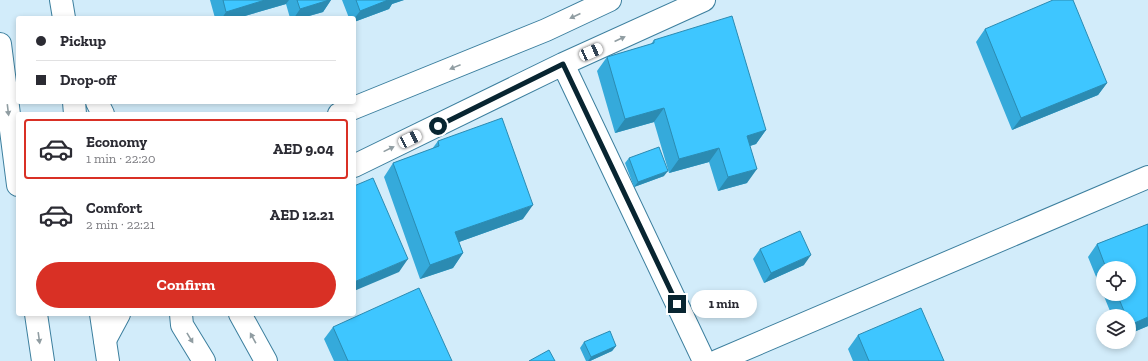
<!DOCTYPE html>
<html lang="en">
<head>
<meta charset="utf-8">
<style>
  body { margin:0; font-family:"Zilla Slab",serif; background:#f2f2f3; color:#2b2b33; height:100vh; display:flex; flex-direction:column; font-size:15px; white-space:nowrap }
  * { box-sizing:border-box; margin:0 }
  p { font-size:13px; color:#7c7c81 }
  .icon { flex:none; width:22px; height:22px; fill:none; stroke:currentColor; stroke-width:2; stroke-linecap:round; stroke-linejoin:round }
  .map { position:relative; flex:1; overflow:hidden }
  .sheet { position:absolute; left:16px; top:112px; width:340px; height:204px; display:flex; flex-direction:column; background:#fff; border-radius:4px; box-shadow:0 2px 6px #0003 }
  .sheet>* { flex:none }
  .banner { position:absolute; left:16px; top:16px; width:340px; height:88px; border-radius:4px; box-shadow:0 2px 6px #0003; display:grid; align-content:center; height:88px; padding:0 20px; background:#fff }
  .buttons { position:absolute; left:1096px; top:261px; display:grid; gap:8px }
  .buttons a { display:grid; place-items:center; width:40px; height:40px; border-radius:50%; background:#fff; box-shadow:0 2px 6px #0003; font-size:20px }
  .end { position:absolute; width:18px; height:18px; margin:-9px; border:5px solid #082531; background:#fff; box-shadow:0 0 0 2px #fff }
  .from { border-radius:50% }
  .bubble { position:absolute; height:28px; border-radius:14px; background:#fff; box-shadow:0 2px 6px #0003; font-size:13px; font-weight:700; line-height:28px; text-align:center }
  .car { position:absolute; width:12px; height:24px; margin:-12px -6px; border-radius:5px; box-shadow:0 0 3px 1px #0007; background:linear-gradient(#fff 24%,#345 0 40%,#fff 0 76%,#345 0 86%,#fff 0) }
  .banner b { display:flex; align-items:center; gap:14px; height:38px; font-size:15px }
  .banner b+b { border-top:1px solid #e1e1e2 }
  .banner i { width:10px; height:10px; background:#2b2b33 }
  ul { padding:7px 0 0; list-style:none }
  li { display:flex; align-items:center; gap:12px; height:60px; margin:0 8px 6px; padding:0 12px; border:2px solid transparent; border-radius:4px }
  li div { flex:1 }
  li b { display:block; font-size:15px }
  li em { font-style:normal; font-weight:700 }
  li.current { border-color:#d93025 }
  li>.icon { width:36px; height:36px; stroke-width:1.5 }
  .action { display:flex; gap:8px; margin-top:auto; padding:8px 20px }
  .action a { flex:1; height:46px; border-radius:24px; background:#d93025; color:#fff; font-size:16px; font-weight:700; line-height:46px; text-align:center }
  .map>svg:first-child { display:block }
  .lines { fill:none; stroke-linecap:round; stroke-linejoin:round }
  .minor-casing { stroke:#3c7f9e; stroke-width:24 }
  .primary-casing { stroke:#3c7f9e; stroke-width:24 }
  .minor { stroke:#fff; stroke-width:22 }
  .primary { stroke:#fff; stroke-width:22 }
  .wall { fill:#35aadb; fill-rule:evenodd }
  .shaded-wall { fill:#2b8bb2 }
  .building { fill:#3ec6ff; stroke:#2b8bb2 }
  .oneway { fill:#909da2 }
  .route { stroke:#082531; stroke-width:5 }
</style>
</head>
<body>
<div class="map">
<svg width="1148" height="361" viewBox="0 0 1148 361">
  <rect width="100%" height="100%" fill="#d2ecfa"/>
  <g class="lines">
    <defs>
      <path id="minor" d="M 563,64 L 704,361
        M 339,114 L 546,30 L 610,0
        M 354,166 L 563,64 L 704,0
        M 105,340 L 119,314
        M 717,361 L 1148,177"/>
      <path id="primary" d="M 61,0 L 64,18
        M 0,44 L 18,185
        M 74,102 L 75,114
        M 97,102 L 103,114
        M 36,314 L 43,361
        M 101,314 L 108,361
        M 181,314 L 182,325 L 204,361
        M 240,314 L 266,361"/>
    </defs>
    <use href="#minor" class="minor-casing"/>
    <use href="#primary" class="primary-casing"/>
    <use href="#minor" class="minor"/>
    <use href="#primary" class="primary"/>
  </g>
  <path class="wall" d="M 210,0 L 331,0 L 323,12 L 302,18 L 290,18 L 286,4 L 238,18 L 215,18 Z
    M 342,0 L 404,0 L 392,4 L 389,9 L 354,22 L 354,18 L 349,18 Z
    M 985,29 L 1107,83 L 1098,95 L 1012,130 L 976,42 Z
    M 654,40 L 766,130 L 756,144 L 750,146 L 747,183 L 718,191 L 709,162 L 669,173 L 654,122 L 615,133 L 597,71 L 607,57 L 651,44 Z
    M 438,141 L 523,219 L 459,242 L 463,253 L 453,268 L 420,279 L 384,177 L 393,163 L 432,149 Z
    M 629,158 L 664,176 L 634,187 L 625,163 Z
    M 1148,224 L 1148,326 L 1129,334 L 1129,316 L 1112,316 L 1088,257 L 1097,244 ZM 1103,268 L 1129,268 L 1129,294 L 1103,294 Z
    M 760,249 L 804,265 L 764,283 L 753,259 Z
    M 333,327 L 452,361 L 334,361 L 324,339 Z
    M 858,335 L 944,361 L 853,361 L 848,349 Z
    M 584,342 L 616,346 L 612,351 L 590,361 L 586,361 L 580,348 Z"/>
  <path class="shaded-wall" d="M 265,0 L 289,0 L 286,4 L 238,18 L 222,18 L 226,12 Z
    M 329,0 L 331,0 L 323,12 L 302,18 L 294,18 L 300,9 Z
    M 388,0 L 404,0 L 392,4 L 389,9 L 354,22 L 354,19 L 360,11 Z
    M 1107,83 L 1098,95 L 1012,130 L 1021,118 Z
    M 664,108 L 654,122 L 615,133 L 625,119 Z
    M 766,130 L 756,144 L 737,150 L 747,136 Z
    M 719,148 L 709,162 L 669,173 L 679,159 Z
    M 757,169 L 747,183 L 718,191 L 728,177 Z
    M 668,171 L 664,176 L 634,187 L 638,182 Z
    M 533,205 L 523,219 L 445,247 L 455,232 Z
    M 463,253 L 453,268 L 420,279 L 430,265 Z
    M 811,255 L 804,265 L 764,283 L 771,273 Z
    M 408,259 L 399,272 L 354,291 L 354,282 Z
    M 1148,317 L 1148,326 L 1129,334 L 1129,326 L 1130,325 Z
    M 616,346 L 612,351 L 590,361 L 588,361 L 591,357 Z"/>
  <path class="building" d="M 223,0 L 265,0 L 226,12 Z
    M 297,0 L 329,0 L 300,9 Z
    M 356,0 L 388,0 L 360,11 Z
    M 1053,0 L 1073,0 L 1107,83 L 1021,118 L 985,29 Z
    M 732,16 L 766,130 L 747,136 L 757,169 L 728,177 L 719,148 L 679,159 L 664,108 L 625,119 L 607,57 L 654,43 L 654,40 Z
    M 502,118 L 533,205 L 455,232 L 463,253 L 430,265 L 393,163 L 439,146 L 438,141 Z
    M 659,147 L 668,171 L 638,182 L 629,158 Z
    M 373,178 L 408,259 L 354,282 L 354,186 Z
    M 1148,224 L 1148,317 L 1130,325 L 1129,323 L 1129,316 L 1126,316 L 1117,294 L 1129,294 L 1129,268 L 1106,268 L 1097,244 Z
    M 800,231 L 811,255 L 771,273 L 760,249 Z
    M 419,288 L 452,361 L 348,361 L 333,327 Z
    M 921,308 L 944,361 L 869,361 L 858,335 Z
    M 610,331 L 616,346 L 591,357 L 584,342 Z
    M 549,350 L 555,361 L 529,361 Z"/>
  <defs><path id="oneway-solid" d="M-6-.8H1V-3.2L6.5 0L1 3.2V.8H-6Z"/></defs>
  <g class="oneway">
    <use href="#oneway-solid" transform="translate(575 16) rotate(155)"/>
    <use href="#oneway-solid" transform="translate(620 39) rotate(-25)"/>
    <use href="#oneway-solid" transform="translate(455 67) rotate(158)"/>
    <use href="#oneway-solid" transform="translate(8 110) rotate(83)"/>
    <use href="#oneway-solid" transform="translate(389 149) rotate(-26)"/>
    <use href="#oneway-solid" transform="translate(39 338) rotate(82)"/>
    <use href="#oneway-solid" transform="translate(190 338) rotate(59)"/>
    <use href="#oneway-solid" transform="translate(253 338) rotate(-119)"/>
  </g>
  <g class="lines">
    <path class="route" d="M 438,126 L 563,64 L 677,304"/>
  </g>
</svg>
<div class="buttons">
<a><svg class="icon" aria-label="locate" viewBox="0 0 24 24"><circle cx="12" cy="12" r="6"/><path d="M12 2v4M12 18v4M2 12h4M18 12h4"/></svg></a>
<a><svg class="icon" aria-label="layers" viewBox="0 0 24 24"><path d="M12 4l9 5-9 5-9-5zM3 14l9 5 9-5"/></svg></a>
</div>
<i class="end from" style="left:438px;top:126px"></i>
<i class="end" style="left:677px;top:304px"></i>
<div class="bubble" style="left:691px;top:290px;width:66px">1 min</div>
<i class="car" style="left:591px;top:52px;rotate:66deg"></i>
<i class="car" style="left:410px;top:139px;rotate:64deg"></i>
<div class="banner">
<b><i class="from"></i>Pickup</b>
<b><i></i>Drop-off</b>
</div>
<section class="sheet">
<ul>
<li class="current"><svg class="icon" aria-label="car" viewBox="0 0 24 24"><path d="M5 17H2v-5l4-1 3-4h7l3 4 3 1v5h-3M9 17h6M6 11h13"/><circle cx="7" cy="17" r="2"/><circle cx="17" cy="17" r="2"/></svg><div><b>Economy</b><p>1 min · 22:20</p></div><em>AED 9.04</em></li>
<li><svg class="icon" aria-label="car" viewBox="0 0 24 24"><path d="M5 17H2v-5l4-1 3-4h7l3 4 3 1v5h-3M9 17h6M6 11h13"/><circle cx="7" cy="17" r="2"/><circle cx="17" cy="17" r="2"/></svg><div><b>Comfort</b><p>2 min · 22:21</p></div><em>AED 12.21</em></li>
</ul>
<div class="action"><a>Confirm</a></div>
</section>
</div>
</body>
</html>
